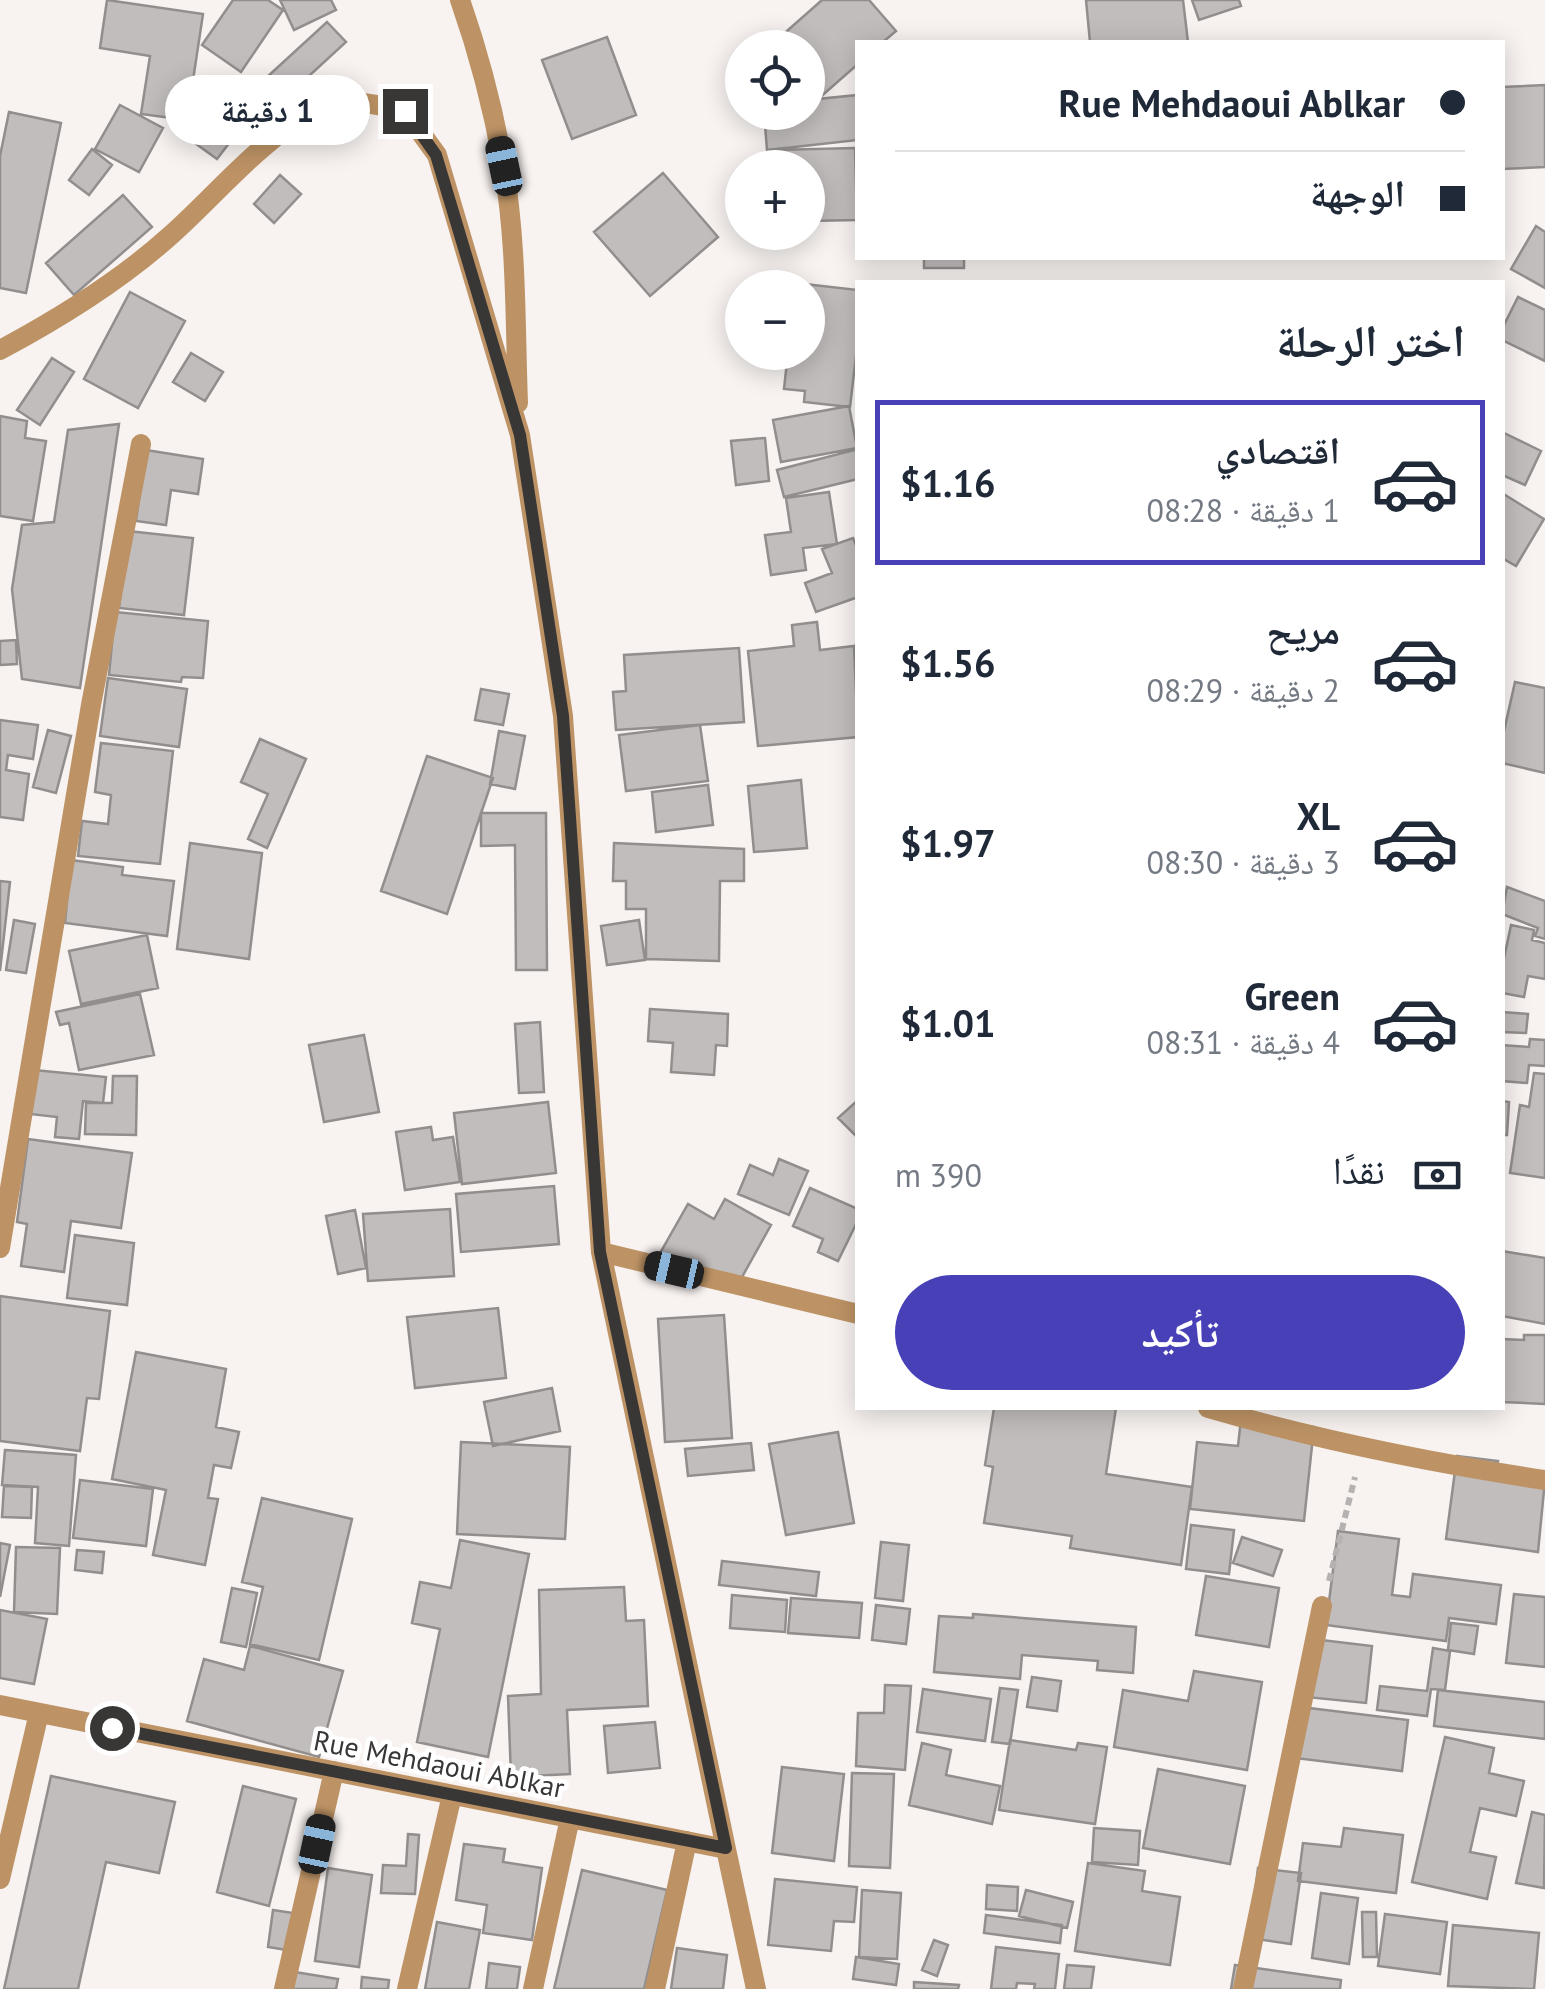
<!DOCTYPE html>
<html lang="ar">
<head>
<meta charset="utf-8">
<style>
  body { margin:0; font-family:"PT Sans","Noto Naskh Arabic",sans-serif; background:#f6f6f7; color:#1f2937; direction:rtl; height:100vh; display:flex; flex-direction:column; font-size:38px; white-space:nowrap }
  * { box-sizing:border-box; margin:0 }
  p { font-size:32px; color:#747a83 }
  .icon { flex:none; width:55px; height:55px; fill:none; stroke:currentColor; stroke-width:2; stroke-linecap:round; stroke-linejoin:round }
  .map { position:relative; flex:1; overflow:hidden; direction:ltr }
  .panel { position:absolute; left:855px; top:280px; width:650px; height:1130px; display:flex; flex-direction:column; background:#fff; border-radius:0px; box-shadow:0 5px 25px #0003; direction:rtl }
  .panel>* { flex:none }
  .banner { position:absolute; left:855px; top:40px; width:650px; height:220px; border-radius:0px; box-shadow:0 5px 25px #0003; direction:rtl; display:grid; align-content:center; height:220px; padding:0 40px; background:#fff }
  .tools { position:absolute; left:725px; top:30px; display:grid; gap:20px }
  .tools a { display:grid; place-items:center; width:100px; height:100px; border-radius:50%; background:#fff; box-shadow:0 5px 25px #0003; font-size:50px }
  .end { position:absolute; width:45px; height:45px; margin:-22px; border:12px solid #393736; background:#fff; box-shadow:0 0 0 5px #fff }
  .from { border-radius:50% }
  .bubble { position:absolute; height:70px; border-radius:35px; background:#fff; box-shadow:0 5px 25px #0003; font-size:32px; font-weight:700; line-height:70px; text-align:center; direction:rtl }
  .car { position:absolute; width:30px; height:60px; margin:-30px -15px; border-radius:12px; box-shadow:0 0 8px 2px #0007; background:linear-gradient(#222 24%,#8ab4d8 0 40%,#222 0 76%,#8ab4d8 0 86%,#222 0) }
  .banner b { display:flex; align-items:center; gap:35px; height:95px; font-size:38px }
  .banner b+b { border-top:2px solid #e0e1e3 }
  .banner i { width:25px; height:25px; background:#1f2937 }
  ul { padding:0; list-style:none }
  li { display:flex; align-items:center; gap:30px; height:165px; margin:0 20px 15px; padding:0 20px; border:5px solid transparent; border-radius:0px }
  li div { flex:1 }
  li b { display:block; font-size:38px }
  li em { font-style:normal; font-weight:700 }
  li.current { border-color:#4740b6 }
  li>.icon { width:90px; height:90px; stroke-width:1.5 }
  h2 { padding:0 40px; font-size:45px; line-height:120px }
  .pay { display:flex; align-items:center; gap:25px; height:110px; padding:0 40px; font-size:38px }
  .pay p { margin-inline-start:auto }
  .button { display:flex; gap:20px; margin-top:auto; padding:20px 40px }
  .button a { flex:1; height:115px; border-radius:60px; background:#4740b6; color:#fff; font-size:40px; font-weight:700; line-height:115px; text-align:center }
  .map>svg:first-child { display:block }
  .building { fill:#c2bdbd; stroke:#928e8e; stroke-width:2.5 }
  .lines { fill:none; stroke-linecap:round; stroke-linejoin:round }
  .path { stroke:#b6b2b1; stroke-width:6; stroke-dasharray:8 5; stroke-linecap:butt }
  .minor { stroke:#bd9365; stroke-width:20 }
  .route { stroke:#393736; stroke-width:12 }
  .labels { text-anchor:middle; stroke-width:9; stroke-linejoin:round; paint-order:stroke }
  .street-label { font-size:28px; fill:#393736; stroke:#fff }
</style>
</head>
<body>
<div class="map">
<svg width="1545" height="1989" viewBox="0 0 1545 1989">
  <rect width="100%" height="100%" fill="#f8f3f1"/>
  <path class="building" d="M 107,0 L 203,14 L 187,120 L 141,114 L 150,56 L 100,48 Z
    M 233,0 L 268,0 L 283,10 L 241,72 L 202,45 Z
    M 280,0 L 331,0 L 336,10 L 294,30 Z
    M 822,0 L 869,0 L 896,31 L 883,42 L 858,42 L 858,64 L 817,100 L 808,90 L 808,48 L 770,46 Z
    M 1086,0 L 1183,0 L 1188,42 L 1090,42 Z
    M 1192,0 L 1239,0 L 1241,6 L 1199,20 Z
    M 327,22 L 346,42 L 272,110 L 254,89 Z
    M 607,37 L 636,115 L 572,139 L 542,60 Z
    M 1545,85 L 1545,167 L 1502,169 L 1502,87 Z
    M 234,86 L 259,104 L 217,159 L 192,141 Z
    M 858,95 L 858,140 L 767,150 L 764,112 L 808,112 L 808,100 Z
    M 120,105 L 163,128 L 139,172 L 95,149 Z
    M 9,112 L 61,123 L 26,293 L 0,288 L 0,156 Z
    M 855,148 L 857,220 L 808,221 L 808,168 L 775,168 L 775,150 Z
    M 92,149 L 112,165 L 89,195 L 69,180 Z
    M 663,173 L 718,237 L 650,296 L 594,232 Z
    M 280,175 L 301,194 L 274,223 L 254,204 Z
    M 123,195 L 152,227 L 74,295 L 46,263 Z
    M 1536,226 L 1545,232 L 1545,288 L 1511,269 Z
    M 924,258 L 964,258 L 964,268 L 924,268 Z
    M 796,283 L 858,290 L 858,339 L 850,407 L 804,402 L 805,391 L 784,389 L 788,352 L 808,352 L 808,288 L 795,288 Z
    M 130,292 L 185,321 L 138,408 L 84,379 Z
    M 1518,297 L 1545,310 L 1545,361 L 1502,340 L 1502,329 Z
    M 191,353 L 223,372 L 205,401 L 173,382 Z
    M 52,358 L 74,372 L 40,425 L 17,410 Z
    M 849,406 L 857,448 L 781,462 L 773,420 Z
    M 0,416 L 27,421 L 25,438 L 46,441 L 33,521 L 0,516 Z
    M 119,424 L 80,688 L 22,679 L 12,589 L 22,525 L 54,522 L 68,430 Z
    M 1502,432 L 1541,451 L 1525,485 L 1502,475 Z
    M 765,438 L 769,481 L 736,485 L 731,441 Z
    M 858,449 L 858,479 L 784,497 L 777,470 Z
    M 146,450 L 203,459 L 198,494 L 171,490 L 166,525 L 136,521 Z
    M 829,492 L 837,544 L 803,548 L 806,570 L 771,575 L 765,535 L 791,532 L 786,498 Z
    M 1502,493 L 1544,519 L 1516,566 L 1502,558 Z
    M 128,531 L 193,538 L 184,615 L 119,608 Z
    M 853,538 L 858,550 L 858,597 L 816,612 L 805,583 L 832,573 L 822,549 Z
    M 115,612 L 208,621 L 203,678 L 182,677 L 181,682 L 109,675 Z
    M 817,622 L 820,650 L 854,646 L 858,737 L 758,746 L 748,651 L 794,646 L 792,625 Z
    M 16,640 L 17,664 L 0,665 L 0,641 Z
    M 739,648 L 744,722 L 616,730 L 613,692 L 626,691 L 624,655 Z
    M 108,678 L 187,689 L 179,747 L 100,736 Z
    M 1515,682 L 1545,688 L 1545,773 L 1502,763 L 1502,740 Z
    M 481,689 L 509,694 L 503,725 L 475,720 Z
    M 0,720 L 38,725 L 33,759 L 8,755 L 6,770 L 29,774 L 23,820 L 0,817 Z
    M 700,725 L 708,781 L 626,791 L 619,735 Z
    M 48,730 L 71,736 L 56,793 L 33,787 Z
    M 499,731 L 525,736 L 515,789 L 490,784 Z
    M 260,739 L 306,759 L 267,848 L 248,839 L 268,794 L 241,782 Z
    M 101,743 L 173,751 L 160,864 L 78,856 L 82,821 L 108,824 L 111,795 L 95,792 Z
    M 427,756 L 493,778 L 447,914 L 381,891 Z
    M 801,780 L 807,848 L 754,852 L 748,786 Z
    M 708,785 L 713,825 L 656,832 L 652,792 Z
    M 481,813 L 546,813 L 547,970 L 516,970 L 515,845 L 481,846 Z
    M 190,843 L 262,853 L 249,959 L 177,949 Z
    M 614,843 L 744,849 L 744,881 L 720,881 L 719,961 L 646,959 L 646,909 L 626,909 L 626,881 L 613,881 Z
    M 71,860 L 123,867 L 122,875 L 174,881 L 167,936 L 65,923 Z
    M 0,881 L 10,882 L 0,971 Z
    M 1507,887 L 1545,901 L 1545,939 L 1535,936 L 1538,928 L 1502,914 Z
    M 14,920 L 35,924 L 26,973 L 6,970 Z
    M 639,920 L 645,960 L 607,965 L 601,926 Z
    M 1511,925 L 1534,930 L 1532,940 L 1545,943 L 1545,979 L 1528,976 L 1524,997 L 1502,993 L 1502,968 Z
    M 147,935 L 158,988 L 81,1004 L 69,951 Z
    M 140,994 L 154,1055 L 79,1070 L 69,1023 L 60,1025 L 56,1012 Z
    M 650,1009 L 728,1014 L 727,1046 L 716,1045 L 714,1075 L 671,1072 L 673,1043 L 648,1041 Z
    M 1502,1012 L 1528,1014 L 1526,1033 L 1502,1032 Z
    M 540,1022 L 544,1092 L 519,1093 L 515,1024 Z
    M 364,1035 L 379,1112 L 324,1122 L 309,1045 Z
    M 1530,1039 L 1545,1040 L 1545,1066 L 1529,1065 L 1527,1083 L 1502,1081 L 1502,1045 L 1529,1047 Z
    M 34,1070 L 106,1077 L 103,1103 L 83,1101 L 79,1139 L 55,1137 L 57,1117 L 30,1114 Z
    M 1534,1073 L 1545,1074 L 1545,1178 L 1510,1173 L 1520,1105 L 1529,1107 Z
    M 113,1076 L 137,1076 L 136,1135 L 85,1134 L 86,1103 L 112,1103 Z
    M 858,1100 L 858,1138 L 838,1118 Z
    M 1502,1101 L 1509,1102 L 1507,1135 L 1502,1135 Z
    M 548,1102 L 556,1173 L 462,1184 L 454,1113 Z
    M 431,1127 L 433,1140 L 453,1137 L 460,1182 L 405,1190 L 396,1132 Z
    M 28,1139 L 132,1153 L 121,1228 L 71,1221 L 64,1272 L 21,1266 L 27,1224 L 17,1222 Z
    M 779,1159 L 808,1171 L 789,1215 L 738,1194 L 750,1165 L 773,1175 Z
    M 554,1186 L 559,1244 L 461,1252 L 456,1194 Z
    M 810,1188 L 858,1209 L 858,1220 L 838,1261 L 818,1252 L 823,1239 L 793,1226 Z
    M 725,1199 L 771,1225 L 737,1286 L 709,1282 L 659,1255 L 688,1204 L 714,1219 Z
    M 450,1209 L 454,1276 L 368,1281 L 363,1214 Z
    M 355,1210 L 366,1268 L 338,1274 L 326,1216 Z
    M 75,1235 L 134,1243 L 127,1305 L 67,1298 Z
    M 1502,1251 L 1545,1258 L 1545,1324 L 1502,1316 Z
    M 0,1296 L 110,1311 L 99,1399 L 87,1398 L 80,1451 L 0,1441 Z
    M 498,1308 L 506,1378 L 415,1388 L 407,1317 Z
    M 724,1315 L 732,1438 L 665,1442 L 658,1319 Z
    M 1524,1335 L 1545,1335 L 1545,1404 L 1502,1402 L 1502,1339 L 1524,1340 Z
    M 136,1352 L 226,1369 L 216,1427 L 239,1432 L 231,1468 L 214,1465 L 208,1498 L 218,1499 L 205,1565 L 153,1555 L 166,1490 L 112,1479 Z
    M 552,1388 L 560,1431 L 493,1446 L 484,1402 Z
    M 994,1408 L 1116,1408 L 1106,1474 L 1192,1487 L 1181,1565 L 1070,1548 L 1072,1536 L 984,1523 L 993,1467 L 985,1465 Z
    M 1241,1419 L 1314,1427 L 1304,1521 L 1190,1509 L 1197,1442 L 1238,1446 Z
    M 838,1432 L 854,1523 L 786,1535 L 769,1444 Z
    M 461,1442 L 570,1447 L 565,1539 L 457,1534 Z
    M 751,1443 L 754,1470 L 688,1476 L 685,1449 Z
    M 5,1450 L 76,1455 L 69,1546 L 35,1543 L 38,1487 L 2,1485 Z
    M 1457,1456 L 1498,1461 L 1495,1474 L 1545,1480 L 1538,1552 L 1446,1539 Z
    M 80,1480 L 153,1489 L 146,1546 L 73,1538 Z
    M 4,1486 L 32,1487 L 31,1518 L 2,1517 Z
    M 262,1498 L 352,1519 L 319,1660 L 250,1644 L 263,1587 L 242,1582 Z
    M 1191,1525 L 1234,1530 L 1229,1574 L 1186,1569 Z
    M 1338,1531 L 1399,1539 L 1392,1595 L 1410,1597 L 1413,1574 L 1501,1585 L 1496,1624 L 1449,1618 L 1446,1641 L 1326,1625 Z
    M 1242,1537 L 1282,1550 L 1273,1576 L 1233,1563 Z
    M 460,1540 L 529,1554 L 488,1757 L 417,1742 L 440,1629 L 412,1623 L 420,1582 L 451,1588 Z
    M 881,1542 L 909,1545 L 903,1601 L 875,1598 Z
    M 0,1543 L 10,1545 L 0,1597 Z
    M 16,1547 L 60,1548 L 57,1614 L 14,1612 Z
    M 77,1550 L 104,1552 L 102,1573 L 75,1570 Z
    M 722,1561 L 819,1572 L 816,1596 L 719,1585 Z
    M 1206,1576 L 1279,1588 L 1269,1647 L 1196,1635 Z
    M 624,1587 L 626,1621 L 644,1620 L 648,1706 L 567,1710 L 570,1774 L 511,1777 L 508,1696 L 541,1694 L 539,1590 Z
    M 232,1588 L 257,1593 L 246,1647 L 221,1642 Z
    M 1514,1594 L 1545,1597 L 1545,1667 L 1506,1663 Z
    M 732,1595 L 787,1600 L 785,1632 L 730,1628 Z
    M 791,1598 L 862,1603 L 859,1638 L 788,1633 Z
    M 876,1605 L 910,1609 L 906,1644 L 872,1640 Z
    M 0,1610 L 47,1619 L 34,1684 L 0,1678 Z
    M 973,1614 L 1136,1627 L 1133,1673 L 1097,1670 L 1098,1661 L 1022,1655 L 1020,1679 L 934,1672 L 939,1616 L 973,1618 Z
    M 1451,1623 L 1478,1626 L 1474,1654 L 1448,1650 Z
    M 1313,1639 L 1372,1646 L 1366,1703 L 1306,1697 Z
    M 250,1646 L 343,1671 L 319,1757 L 187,1721 L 204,1659 L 244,1670 Z
    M 1433,1648 L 1450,1651 L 1445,1690 L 1431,1689 L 1427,1716 L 1377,1710 L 1380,1686 L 1427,1691 Z
    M 1194,1671 L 1262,1682 L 1247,1770 L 1114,1747 L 1123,1690 L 1188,1701 Z
    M 1032,1677 L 1061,1681 L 1057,1711 L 1027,1707 Z
    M 885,1685 L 911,1686 L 905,1770 L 856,1766 L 858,1713 L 884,1713 Z
    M 1000,1688 L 1018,1690 L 1010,1744 L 992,1742 Z
    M 923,1689 L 991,1699 L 985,1741 L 917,1732 Z
    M 1438,1690 L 1545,1702 L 1545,1739 L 1434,1726 Z
    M 1301,1707 L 1408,1720 L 1402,1771 L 1295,1758 Z
    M 655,1722 L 660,1768 L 608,1773 L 604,1726 Z
    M 1445,1737 L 1494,1748 L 1489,1773 L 1524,1781 L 1516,1816 L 1480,1808 L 1470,1852 L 1496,1857 L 1487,1899 L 1412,1882 Z
    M 1010,1740 L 1076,1750 L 1078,1743 L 1107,1747 L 1095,1824 L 999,1810 Z
    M 922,1743 L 951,1750 L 946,1775 L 1000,1786 L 992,1824 L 909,1805 Z
    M 782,1767 L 844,1774 L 834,1861 L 772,1853 Z
    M 1158,1769 L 1245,1786 L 1230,1864 L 1143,1848 Z
    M 852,1773 L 894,1774 L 890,1868 L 849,1866 Z
    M 51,1776 L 175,1802 L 159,1873 L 106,1862 L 78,1989 L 4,1989 Z
    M 243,1786 L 296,1799 L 269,1906 L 217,1892 Z
    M 1532,1812 L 1545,1815 L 1544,1888 L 1516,1883 Z
    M 1094,1828 L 1140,1831 L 1138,1865 L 1092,1862 Z
    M 1344,1828 L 1403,1835 L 1396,1893 L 1298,1881 L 1303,1843 L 1341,1847 Z
    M 408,1834 L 419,1835 L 415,1894 L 381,1893 L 383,1865 L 406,1866 Z
    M 464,1844 L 505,1849 L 503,1862 L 542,1868 L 532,1940 L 483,1933 L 487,1905 L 456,1900 Z
    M 1088,1863 L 1145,1871 L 1142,1891 L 1180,1897 L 1170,1965 L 1075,1951 Z
    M 328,1868 L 372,1875 L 359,1967 L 315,1961 Z
    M 1258,1868 L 1301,1873 L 1291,1944 L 1249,1938 Z
    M 582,1870 L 667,1890 L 644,1989 L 554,1989 Z
    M 775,1879 L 857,1887 L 854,1922 L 834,1921 L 831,1951 L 768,1945 Z
    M 987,1885 L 1018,1887 L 1017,1911 L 986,1909 Z
    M 862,1890 L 901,1893 L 897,1959 L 859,1957 Z
    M 1026,1890 L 1073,1902 L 1067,1928 L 1019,1916 Z
    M 1321,1893 L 1358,1898 L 1349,1964 L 1312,1958 Z
    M 273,1910 L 293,1913 L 287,1950 L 268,1947 Z
    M 1362,1912 L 1376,1912 L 1377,1957 L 1363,1957 Z
    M 1385,1914 L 1447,1922 L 1440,1974 L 1378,1966 Z
    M 986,1915 L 1062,1925 L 1060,1943 L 984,1933 Z
    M 437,1922 L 480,1930 L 469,1989 L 425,1989 Z
    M 1453,1925 L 1539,1933 L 1534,1989 L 1448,1986 Z
    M 934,1940 L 948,1945 L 937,1976 L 922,1970 Z
    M 996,1947 L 1059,1954 L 1055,1989 L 1034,1989 L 1035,1984 L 1017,1983 L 1016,1989 L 991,1989 Z
    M 677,1948 L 727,1955 L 723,1989 L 671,1989 Z
    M 856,1957 L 899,1964 L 896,1985 L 853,1979 Z
    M 489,1963 L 520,1967 L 517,1989 L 486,1989 Z
    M 1067,1965 L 1094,1967 L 1091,1989 L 1064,1989 Z
    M 1235,1965 L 1341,1980 L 1340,1989 L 1231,1989 Z
    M 295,1972 L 338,1979 L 336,1989 L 293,1989 Z
    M 362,1977 L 389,1980 L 388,1989 L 361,1989 Z
    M 914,1982 L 959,1985 L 958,1989 L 914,1989 Z"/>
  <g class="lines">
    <path class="path" d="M 1329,1581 L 1355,1477"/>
    <path class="minor" d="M 460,0 C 479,54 493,108 503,164 C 517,242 515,324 518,403
      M 0,350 C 60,318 120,281 171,235 C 218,193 259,141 315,111 C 343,96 376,104 405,111 L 437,155 L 520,435 L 563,716 L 601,1252 L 726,1849
      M 0,1248 L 91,705 L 141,444
      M 601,1252 L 858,1314
      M 1208,1408 C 1318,1440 1432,1463 1545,1480
      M 0,1705 L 726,1849 L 756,1989
      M 0,1879 L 39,1713
      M 284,1989 L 334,1771
      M 407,1989 L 452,1795
      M 533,1989 L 570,1818
      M 655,1989 L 687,1841
      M 1243,1989 L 1322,1606"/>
  </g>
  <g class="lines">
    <path class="route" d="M 112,1728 L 726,1848 L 600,1252 L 563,716 L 520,435 L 436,155 L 405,111"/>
  </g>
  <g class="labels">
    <g class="street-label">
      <text transform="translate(439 1764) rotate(11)" y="10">Rue Mehdaoui Ablkar</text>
    </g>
  </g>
</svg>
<div class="tools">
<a><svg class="icon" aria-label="locate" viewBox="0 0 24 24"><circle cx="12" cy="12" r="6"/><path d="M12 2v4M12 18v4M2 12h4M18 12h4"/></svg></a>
<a>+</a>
<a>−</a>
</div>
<i class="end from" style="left:112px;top:1728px"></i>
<i class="end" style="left:405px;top:111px"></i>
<div class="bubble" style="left:165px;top:75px;width:205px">1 دقيقة</div>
<i class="car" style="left:504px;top:166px;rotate:348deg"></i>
<i class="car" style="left:674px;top:1270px;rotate:283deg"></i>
<i class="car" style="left:317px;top:1844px;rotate:12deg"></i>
<div class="banner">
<b><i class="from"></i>Rue Mehdaoui Ablkar</b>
<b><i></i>الوجهة</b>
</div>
<section class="panel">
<h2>اختر الرحلة</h2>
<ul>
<li class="current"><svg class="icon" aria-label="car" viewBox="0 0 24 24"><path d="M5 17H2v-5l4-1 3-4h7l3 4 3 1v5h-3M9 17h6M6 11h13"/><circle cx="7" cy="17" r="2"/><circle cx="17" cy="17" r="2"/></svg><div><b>اقتصادي</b><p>1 دقيقة · 08:28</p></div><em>$1.16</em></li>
<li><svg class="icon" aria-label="car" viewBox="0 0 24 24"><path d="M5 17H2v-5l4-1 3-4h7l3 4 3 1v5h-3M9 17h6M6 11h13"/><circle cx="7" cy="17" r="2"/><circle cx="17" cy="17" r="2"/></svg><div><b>مريح</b><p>2 دقيقة · 08:29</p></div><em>$1.56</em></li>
<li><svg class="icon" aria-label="car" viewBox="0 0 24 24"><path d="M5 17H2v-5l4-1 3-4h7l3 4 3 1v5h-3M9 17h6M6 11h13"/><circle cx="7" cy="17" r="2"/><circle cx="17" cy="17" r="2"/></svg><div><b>XL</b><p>3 دقيقة · 08:30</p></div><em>$1.97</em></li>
<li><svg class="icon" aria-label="car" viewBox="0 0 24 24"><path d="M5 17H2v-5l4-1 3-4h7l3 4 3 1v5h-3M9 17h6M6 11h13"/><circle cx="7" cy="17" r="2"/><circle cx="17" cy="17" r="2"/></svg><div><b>Green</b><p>4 دقيقة · 08:31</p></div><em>$1.01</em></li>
</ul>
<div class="pay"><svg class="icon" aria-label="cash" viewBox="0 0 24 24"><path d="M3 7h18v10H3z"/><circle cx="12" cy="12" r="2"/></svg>نقدًا<p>390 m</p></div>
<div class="button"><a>تأكيد</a></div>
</section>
</div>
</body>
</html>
